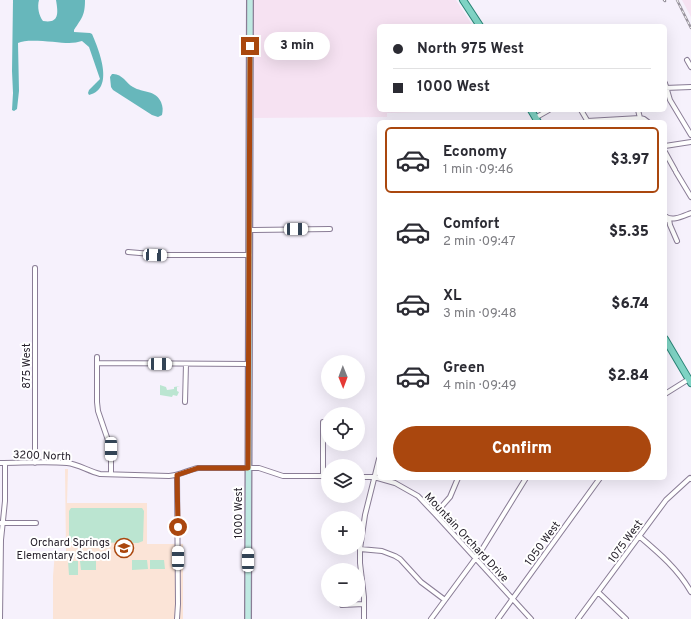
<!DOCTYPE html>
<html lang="en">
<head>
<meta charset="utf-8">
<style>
  body { margin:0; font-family:Overpass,sans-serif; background:#f7f7f7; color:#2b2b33; height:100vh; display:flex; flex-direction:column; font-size:15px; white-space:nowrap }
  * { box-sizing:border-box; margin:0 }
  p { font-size:13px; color:#7c7c81 }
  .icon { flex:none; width:22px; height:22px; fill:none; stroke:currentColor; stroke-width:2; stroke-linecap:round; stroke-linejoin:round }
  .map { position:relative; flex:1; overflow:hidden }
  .details { position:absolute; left:377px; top:120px; width:290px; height:360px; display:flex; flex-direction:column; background:#fff; border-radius:6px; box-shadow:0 4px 16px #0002 }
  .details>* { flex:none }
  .guide { position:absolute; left:377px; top:24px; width:290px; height:88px; border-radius:6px; box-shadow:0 4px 16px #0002; display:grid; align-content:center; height:88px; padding:0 16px; background:#fff }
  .needle { width:26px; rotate:179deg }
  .buttons { position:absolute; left:321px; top:355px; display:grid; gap:8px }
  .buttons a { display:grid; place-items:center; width:44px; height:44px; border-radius:50%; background:#fff; box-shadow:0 4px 16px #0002; font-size:20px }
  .end { position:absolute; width:18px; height:18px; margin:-9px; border:5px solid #aa470e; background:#fff; box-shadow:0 0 0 2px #fff }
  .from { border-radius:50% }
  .bubble { position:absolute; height:28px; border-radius:14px; background:#fff; box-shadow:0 4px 16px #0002; font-size:13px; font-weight:800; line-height:28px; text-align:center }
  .car { position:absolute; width:12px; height:24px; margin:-12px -6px; border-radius:5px; box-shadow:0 0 3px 1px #0007; background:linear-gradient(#fff 24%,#345 0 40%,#fff 0 76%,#345 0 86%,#fff 0) }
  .guide b { display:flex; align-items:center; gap:14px; height:38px; font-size:15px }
  .guide b+b { border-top:1px solid #e1e1e2 }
  .guide i { width:10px; height:10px; background:#2b2b33 }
  ul { padding:7px 0 0; list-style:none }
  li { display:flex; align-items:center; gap:12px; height:66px; margin:0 8px 6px; padding:0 8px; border:2px solid transparent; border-radius:6px }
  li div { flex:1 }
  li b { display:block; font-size:15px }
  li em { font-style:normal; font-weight:800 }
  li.active { border-color:#aa470e }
  li>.icon { width:36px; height:36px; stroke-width:1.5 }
  .action { display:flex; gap:8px; margin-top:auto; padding:8px 16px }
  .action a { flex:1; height:46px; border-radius:24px; background:#aa470e; color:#fff; font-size:16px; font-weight:800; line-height:46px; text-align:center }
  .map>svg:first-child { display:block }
  .industrial { fill:#f6e2f2 }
  .education { fill:#fbe4d7 }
  .green { fill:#bbe5d1 }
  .water { fill:#67b7bb }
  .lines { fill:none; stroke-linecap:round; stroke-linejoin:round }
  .street-casing { stroke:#8a7d96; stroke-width:6 }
  .secondary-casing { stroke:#8a7d96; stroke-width:8 }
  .primary-casing { stroke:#298376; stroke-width:8 }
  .street { stroke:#fff; stroke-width:4 }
  .secondary { stroke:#bfe9e2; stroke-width:5.5 }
  .primary { stroke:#7fd3c4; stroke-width:6 }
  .rail-casing { stroke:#98939d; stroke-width:2.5 }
  .rail { stroke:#fff; stroke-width:1; stroke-dasharray:3; stroke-linecap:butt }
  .route { stroke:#aa470e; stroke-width:5 }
  .labels { text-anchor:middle; stroke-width:4; stroke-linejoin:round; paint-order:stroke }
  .street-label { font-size:11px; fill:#28232d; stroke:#fff }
  .poi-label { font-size:11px; fill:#28232d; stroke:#fff; text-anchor:end }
</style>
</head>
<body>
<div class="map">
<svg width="691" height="619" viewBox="0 0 691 619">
  <rect width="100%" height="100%" fill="#f6f1fc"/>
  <path class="industrial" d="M 254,0 L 456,0 L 473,26 L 379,26 L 379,110 L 488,110 L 387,113 L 387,117 L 254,118 Z
    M 682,0 L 691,0 L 691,17 Z"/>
  <path class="education" d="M 65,469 L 68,469 L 67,503 L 147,503 L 147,544 L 183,544 L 183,619 L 53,619 L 53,576 L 55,552 L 66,552 Z"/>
  <path class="green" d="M 160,385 L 166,387 L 167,390 L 174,389 L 174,387 L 180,386 L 177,387 L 177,391 L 179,392 L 177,396 L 173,395 L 172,397 L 160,395 Z
    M 71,508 L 142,508 L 144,511 L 143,541 L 138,543 L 71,542 L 69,541 L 69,511 Z
    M 132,560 L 147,560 L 148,569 L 132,570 Z
    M 150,560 L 164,560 L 165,569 L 150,569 Z
    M 68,561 L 78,561 L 78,575 L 69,575 Z
    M 80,561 L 96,561 L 96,570 L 81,570 Z"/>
  <path class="water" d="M 13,0 L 39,0 C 37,7 39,16 43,21 C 60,24 58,12 56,0 L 85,0 C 85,15 82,18 74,30 L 74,32 L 90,33 L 92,34 C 99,50 115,89 89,95 L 88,93 L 89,90 L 100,79 L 89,47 L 82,41 C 78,42 74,43 69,43 C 57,43 28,38 18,43 L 19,91 L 17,109 L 14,111 L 12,110 L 13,93 L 12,71 Z
    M 112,74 C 122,73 126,83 133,87 C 143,93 156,90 161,102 C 163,107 163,110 162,115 L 158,117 L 152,115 L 113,90 L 111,87 L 110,77 Z"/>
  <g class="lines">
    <defs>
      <path id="street" d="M 687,60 L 691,67
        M 665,83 L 670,100 L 691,135
        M 665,88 L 691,87
        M 581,110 L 588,122
        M 638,110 L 640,118 L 644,119 L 648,122
        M 535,118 L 549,110
        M 587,121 L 640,118
        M 665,146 L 691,142
        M 665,152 L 675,170
        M 676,172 L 691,197
        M 665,216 C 672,222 683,216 691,213
        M 665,221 L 669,219 L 670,225 L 677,241
        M 250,230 L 330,229
        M 128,252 L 163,255 L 250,255
        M 97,357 L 97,402 L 98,411 L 111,449 L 111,474
        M 97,363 L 249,364
        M 665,394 L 689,379
        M 185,402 L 186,364
        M 0,463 C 22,463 45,461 67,463 C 78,464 88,471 100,474 L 169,476 C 180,475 188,470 198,468 L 259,468 L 283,476 L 328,476
        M 35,463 L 35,268
        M 323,476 L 323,422
        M 358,477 L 374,477 L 395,483 L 418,496 L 435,514 L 531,619
        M 435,514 L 450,497 L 458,478
        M 0,523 L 36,523
        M 639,536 C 659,553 678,569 691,592
        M 360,549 L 382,551 L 395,556 L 400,559 L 421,582 L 445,600
        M 598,592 L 626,619
        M 342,605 L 364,604
        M 0,619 L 1,540 L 5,501 L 5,463
        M 177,619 L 178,604 L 177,475
        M 364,619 L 364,597 L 360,563 L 360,549 L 365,515 L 379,459
        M 431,619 L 481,551 L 526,478
        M 498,619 L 600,478
        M 578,619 L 666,500 L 690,478 L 691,479"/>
      <path id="secondary" d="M 248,619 L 250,0"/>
      <path id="primary" d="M 463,0 L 480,26
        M 531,110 L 538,122
        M 665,339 L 691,383"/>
    </defs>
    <use href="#street" class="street-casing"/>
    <use href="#secondary" class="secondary-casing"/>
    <use href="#primary" class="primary-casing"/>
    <use href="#street" class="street"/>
    <use href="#secondary" class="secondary"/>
    <use href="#primary" class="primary"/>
    <defs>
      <path id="rail" d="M 664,0 L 665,1
        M 677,0 L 691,28"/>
    </defs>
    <use href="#rail" class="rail-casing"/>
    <use href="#rail" class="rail"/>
  </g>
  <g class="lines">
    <path class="route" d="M 178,527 L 177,475 L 198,468 L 248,468 L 250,46"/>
  </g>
  <defs>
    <symbol id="school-ring" viewBox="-11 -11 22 22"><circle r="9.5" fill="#fff" stroke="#aa470e" stroke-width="1.5"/><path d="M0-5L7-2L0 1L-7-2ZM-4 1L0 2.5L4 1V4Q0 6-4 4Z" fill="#aa470e"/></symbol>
  </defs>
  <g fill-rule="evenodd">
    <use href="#school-ring" x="113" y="537" width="22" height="22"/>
  </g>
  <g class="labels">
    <g class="street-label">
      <text transform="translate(26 366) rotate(-90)" y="4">875 West</text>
      <text transform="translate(42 455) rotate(2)" y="4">3200 North</text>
      <text transform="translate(238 513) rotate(-90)" y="4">1000 West</text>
      <text transform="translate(467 537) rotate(47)" y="4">Mountain Orchard Drive</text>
      <text transform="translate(625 541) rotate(-54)" y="4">1075 West</text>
      <text transform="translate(542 543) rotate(-54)" y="4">1050 West</text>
    </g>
    <g class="poi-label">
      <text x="110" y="546">Orchard Springs<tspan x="110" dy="13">Elementary School</tspan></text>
    </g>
  </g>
</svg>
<div class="buttons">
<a><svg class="needle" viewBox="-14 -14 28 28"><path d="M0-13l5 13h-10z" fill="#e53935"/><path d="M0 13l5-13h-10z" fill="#7c7c81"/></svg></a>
<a><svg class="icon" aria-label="locate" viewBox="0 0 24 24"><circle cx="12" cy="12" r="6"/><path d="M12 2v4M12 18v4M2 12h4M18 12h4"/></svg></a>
<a><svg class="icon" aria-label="layers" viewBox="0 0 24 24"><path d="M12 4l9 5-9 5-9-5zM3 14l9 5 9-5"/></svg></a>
<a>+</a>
<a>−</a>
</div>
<i class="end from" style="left:178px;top:527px"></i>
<i class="end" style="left:250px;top:46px"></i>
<div class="bubble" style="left:264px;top:32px;width:66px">3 min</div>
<i class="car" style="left:296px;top:229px;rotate:89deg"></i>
<i class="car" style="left:155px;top:255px;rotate:93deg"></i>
<i class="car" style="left:160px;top:364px;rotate:91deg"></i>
<i class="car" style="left:111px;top:449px;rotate:180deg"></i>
<i class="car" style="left:178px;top:558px;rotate:0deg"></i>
<i class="car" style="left:248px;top:560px;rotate:0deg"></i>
<div class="guide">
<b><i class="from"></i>North 975 West</b>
<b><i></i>1000 West</b>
</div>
<section class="details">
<ul>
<li class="active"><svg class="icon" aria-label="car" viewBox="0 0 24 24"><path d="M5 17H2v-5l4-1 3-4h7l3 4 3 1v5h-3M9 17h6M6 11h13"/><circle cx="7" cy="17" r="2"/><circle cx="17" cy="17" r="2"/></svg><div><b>Economy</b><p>1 min · 09:46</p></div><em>$3.97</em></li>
<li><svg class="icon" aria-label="car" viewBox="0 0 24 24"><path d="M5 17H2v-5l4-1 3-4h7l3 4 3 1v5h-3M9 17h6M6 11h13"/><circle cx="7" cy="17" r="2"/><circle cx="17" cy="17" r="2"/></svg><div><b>Comfort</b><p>2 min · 09:47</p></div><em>$5.35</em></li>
<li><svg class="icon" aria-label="car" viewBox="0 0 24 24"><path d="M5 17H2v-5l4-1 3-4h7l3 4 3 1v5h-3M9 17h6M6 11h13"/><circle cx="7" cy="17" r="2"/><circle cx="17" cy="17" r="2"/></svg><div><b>XL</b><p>3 min · 09:48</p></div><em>$6.74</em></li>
<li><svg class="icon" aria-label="car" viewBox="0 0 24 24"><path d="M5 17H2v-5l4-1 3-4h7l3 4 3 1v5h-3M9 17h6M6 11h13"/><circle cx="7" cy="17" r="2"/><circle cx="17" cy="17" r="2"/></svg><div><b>Green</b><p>4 min · 09:49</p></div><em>$2.84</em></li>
</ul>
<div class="action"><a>Confirm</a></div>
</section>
</div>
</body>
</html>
